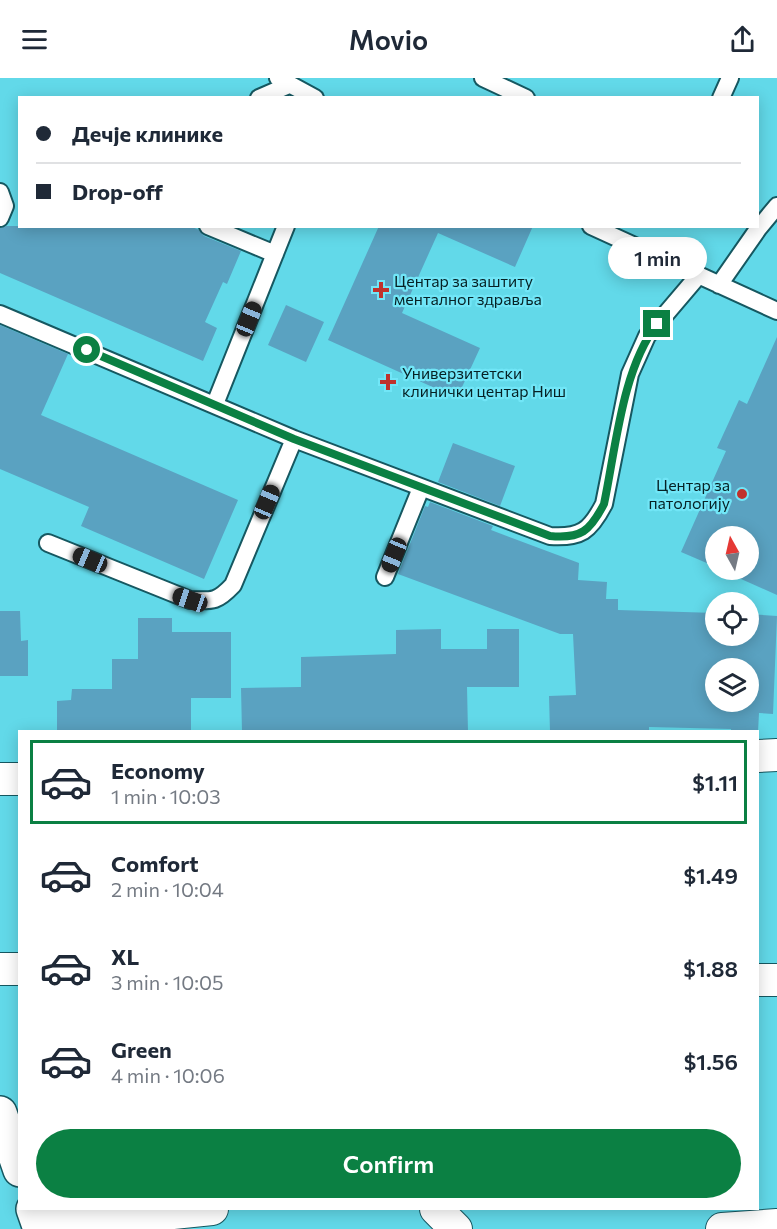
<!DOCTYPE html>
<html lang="en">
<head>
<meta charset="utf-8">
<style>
  body { margin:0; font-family:Commissioner,sans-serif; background:#f6f6f7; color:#1f2937; height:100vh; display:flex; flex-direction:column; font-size:22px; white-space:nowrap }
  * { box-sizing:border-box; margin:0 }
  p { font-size:20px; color:#747a83 }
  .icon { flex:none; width:33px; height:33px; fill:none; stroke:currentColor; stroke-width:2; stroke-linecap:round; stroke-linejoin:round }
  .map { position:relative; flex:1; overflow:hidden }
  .sheet { position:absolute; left:18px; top:652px; width:741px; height:480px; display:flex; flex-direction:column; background:#fff; border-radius:0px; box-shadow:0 3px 15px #0003 }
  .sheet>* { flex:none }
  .top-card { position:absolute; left:18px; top:18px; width:741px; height:132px; border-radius:0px; box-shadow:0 3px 15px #0003; display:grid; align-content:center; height:132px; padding:0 18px; background:#fff }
  .needle { width:39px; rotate:352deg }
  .tools { position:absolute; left:705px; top:448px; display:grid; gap:12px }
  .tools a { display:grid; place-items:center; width:54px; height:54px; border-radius:50%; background:#fff; box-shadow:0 3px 15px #0003; font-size:30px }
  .end { position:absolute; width:27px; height:27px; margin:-14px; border:8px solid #0b8043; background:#fff; box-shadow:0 0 0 3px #fff }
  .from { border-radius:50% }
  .bubble { position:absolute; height:42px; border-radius:21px; background:#fff; box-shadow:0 3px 15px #0003; font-size:20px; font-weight:600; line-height:42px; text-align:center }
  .car { position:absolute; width:18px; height:36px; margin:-18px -9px; border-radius:8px; box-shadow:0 0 4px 2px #0007; background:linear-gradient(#222 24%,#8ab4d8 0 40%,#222 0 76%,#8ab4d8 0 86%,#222 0) }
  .top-card b { display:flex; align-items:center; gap:21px; height:57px; font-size:22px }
  .top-card b+b { border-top:2px solid #e0e1e3 }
  .top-card i { width:15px; height:15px; background:#1f2937 }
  ul { padding:10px 0 0; list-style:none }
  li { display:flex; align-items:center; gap:18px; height:84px; margin:0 12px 9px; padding:0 6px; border:3px solid transparent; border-radius:0px }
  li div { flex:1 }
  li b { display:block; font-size:22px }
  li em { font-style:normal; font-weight:600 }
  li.active { border-color:#0b8043 }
  li>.icon { width:54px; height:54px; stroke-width:1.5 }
  .button { display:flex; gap:12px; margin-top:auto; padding:12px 18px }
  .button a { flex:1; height:69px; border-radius:36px; background:#0b8043; color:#fff; font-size:24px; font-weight:600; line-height:69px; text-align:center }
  header { display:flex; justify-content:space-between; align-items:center; height:78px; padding:0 18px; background:#fff; font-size:27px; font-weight:600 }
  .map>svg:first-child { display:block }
  .building { fill:#5aa2c1; fill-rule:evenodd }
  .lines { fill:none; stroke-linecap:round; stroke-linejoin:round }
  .service-casing { stroke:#165861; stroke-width:20 }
  .minor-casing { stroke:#165861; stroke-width:34 }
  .tertiary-casing { stroke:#165861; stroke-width:36 }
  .service { stroke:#fff; stroke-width:16 }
  .minor { stroke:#fff; stroke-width:32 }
  .tertiary { stroke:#fff; stroke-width:33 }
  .route { stroke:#0b8043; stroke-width:8 }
  .poi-dot { fill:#c0322c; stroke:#71e6f7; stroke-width:2 }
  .labels { text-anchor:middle; stroke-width:4.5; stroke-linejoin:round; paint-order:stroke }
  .poi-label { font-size:16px; fill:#062124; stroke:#71e6f7; text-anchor:start }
</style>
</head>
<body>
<header><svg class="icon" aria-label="menu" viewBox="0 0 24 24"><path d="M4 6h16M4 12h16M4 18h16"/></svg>Movio<svg class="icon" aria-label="share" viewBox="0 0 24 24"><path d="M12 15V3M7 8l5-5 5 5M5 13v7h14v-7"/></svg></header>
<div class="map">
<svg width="777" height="1151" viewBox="0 0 777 1151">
  <rect width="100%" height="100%" fill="#62d9e9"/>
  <path class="building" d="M 6,148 L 190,148 L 199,152 L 204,158 L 241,173 L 227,206 L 223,204 L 205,244 L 217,250 L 203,283 L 0,195 L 0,150 Z
    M 379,148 L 533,148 L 515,189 L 438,155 L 402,235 L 480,270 L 457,320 L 328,262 Z
    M 286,227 L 324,244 L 306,284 L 268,267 Z
    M 0,247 L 68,276 L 41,337 L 238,422 L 204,501 L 81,448 L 89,429 L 0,391 Z
    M 777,259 L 777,517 L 721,492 L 748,492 L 748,459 L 716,459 L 716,489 L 681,474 L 726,373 L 717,370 L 739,322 L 747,326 Z
    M 453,365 L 515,388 L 500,428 L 438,404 Z
    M 430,424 L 493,448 L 491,452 L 579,485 L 578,502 L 607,504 L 606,521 L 618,521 L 618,532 L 716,535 L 716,558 L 748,558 L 748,536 L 777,538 L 773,636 L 759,635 L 758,654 L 731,654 L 731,651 L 649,649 L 649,654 L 550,654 L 549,618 L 576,617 L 573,556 L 560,556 L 398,496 L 425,428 L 428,429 ZM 716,591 L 748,591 L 748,624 L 716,624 Z
    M 0,533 L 20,533 L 21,563 L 28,562 L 28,598 L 0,598 Z
    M 138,540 L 172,540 L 172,554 L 231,554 L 231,620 L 191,620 L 191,654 L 57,654 L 57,623 L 71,622 L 72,611 L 112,611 L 112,581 L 138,581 Z
    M 441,551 L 441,571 L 487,571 L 487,551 L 519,551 L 519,609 L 467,609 L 468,654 L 242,654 L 241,610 L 301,609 L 301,579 L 396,576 L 396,552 Z"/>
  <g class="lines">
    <defs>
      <path id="service" d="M 278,0 L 315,20
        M 483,0 L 526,20
        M 259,20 L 289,7
        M 721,20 L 730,0
        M 0,114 L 5,128 L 0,140
        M 208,148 L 275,176
        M 591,148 L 777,233
        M 719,207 L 758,151 L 777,128
        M 0,236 L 294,361 L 550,458 C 581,460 590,453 604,426 L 630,296 L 647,258 L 698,198
        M 215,326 L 286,148
        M 48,465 L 190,522 C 213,523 217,524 233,507 L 294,361
        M 385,499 L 421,410"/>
      <path id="minor" d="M 758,678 L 777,677
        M 0,701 L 20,701
        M 0,891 L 20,891
        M 758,902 L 777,902
        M 436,1131 L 456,1151
        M 39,1149 L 212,1131
        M 722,1151 L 777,1147"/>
      <path id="tertiary" d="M 0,1035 L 20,1092
        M 33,1131 L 40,1151"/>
    </defs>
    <use href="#service" class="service-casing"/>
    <use href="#minor" class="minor-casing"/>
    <use href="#tertiary" class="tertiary-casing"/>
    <use href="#service" class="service"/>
    <use href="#minor" class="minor"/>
    <use href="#tertiary" class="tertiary"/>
  </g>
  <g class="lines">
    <path class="route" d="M 87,272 L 294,361 L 550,458 C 581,461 590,453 604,426 C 616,369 622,292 657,246"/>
  </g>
  <g class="poi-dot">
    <path d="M378 203h6v6h6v6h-6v6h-6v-6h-6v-6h6z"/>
    <path d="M385 295h6v6h6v6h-6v6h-6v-6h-6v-6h6z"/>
    <circle cx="742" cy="416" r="6"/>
  </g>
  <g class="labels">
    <g class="poi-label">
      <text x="394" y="209">Центар за заштиту<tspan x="394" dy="18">менталног здравља</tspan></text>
      <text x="402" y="301">Универзитетски<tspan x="402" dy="18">клинички центар Ниш</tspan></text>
      <text x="730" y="413" text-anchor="end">Центар за<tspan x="730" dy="18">патологију</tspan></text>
    </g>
  </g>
</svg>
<div class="tools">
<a><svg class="needle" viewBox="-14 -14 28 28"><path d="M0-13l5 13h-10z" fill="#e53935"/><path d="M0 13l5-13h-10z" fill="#747a83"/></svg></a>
<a><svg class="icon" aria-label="locate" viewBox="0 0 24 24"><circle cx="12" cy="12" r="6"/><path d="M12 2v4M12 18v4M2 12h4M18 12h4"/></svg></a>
<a><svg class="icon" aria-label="layers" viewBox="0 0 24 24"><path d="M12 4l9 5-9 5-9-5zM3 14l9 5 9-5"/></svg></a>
</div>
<i class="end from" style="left:87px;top:272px"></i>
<i class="end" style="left:657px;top:246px"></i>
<div class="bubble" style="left:608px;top:159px;width:99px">1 min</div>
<i class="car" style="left:249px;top:241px;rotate:22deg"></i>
<i class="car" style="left:267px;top:424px;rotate:23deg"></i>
<i class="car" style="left:394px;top:477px;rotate:202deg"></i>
<i class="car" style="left:90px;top:482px;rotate:293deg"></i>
<i class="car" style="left:190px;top:522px;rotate:289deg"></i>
<div class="top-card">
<b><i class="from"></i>Дечје клинике</b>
<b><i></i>Drop-off</b>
</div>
<section class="sheet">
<ul>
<li class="active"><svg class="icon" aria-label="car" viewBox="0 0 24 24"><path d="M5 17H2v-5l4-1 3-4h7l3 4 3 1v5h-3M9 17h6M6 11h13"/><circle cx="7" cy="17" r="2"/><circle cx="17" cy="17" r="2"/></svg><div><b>Economy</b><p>1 min · 10:03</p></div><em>$1.11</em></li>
<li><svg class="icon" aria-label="car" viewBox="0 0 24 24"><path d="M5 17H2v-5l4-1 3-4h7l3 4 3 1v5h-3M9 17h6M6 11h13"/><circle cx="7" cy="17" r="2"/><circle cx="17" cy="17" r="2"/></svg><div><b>Comfort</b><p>2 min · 10:04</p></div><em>$1.49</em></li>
<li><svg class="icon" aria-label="car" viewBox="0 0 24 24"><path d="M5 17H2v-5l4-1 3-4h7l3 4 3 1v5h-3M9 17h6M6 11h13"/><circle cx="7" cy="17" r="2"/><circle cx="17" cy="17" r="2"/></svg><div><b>XL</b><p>3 min · 10:05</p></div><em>$1.88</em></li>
<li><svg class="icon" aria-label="car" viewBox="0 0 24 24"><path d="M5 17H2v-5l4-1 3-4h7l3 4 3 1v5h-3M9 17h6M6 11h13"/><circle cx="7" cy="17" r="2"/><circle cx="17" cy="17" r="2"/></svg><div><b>Green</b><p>4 min · 10:06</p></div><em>$1.56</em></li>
</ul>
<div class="button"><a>Confirm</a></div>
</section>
</div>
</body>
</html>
